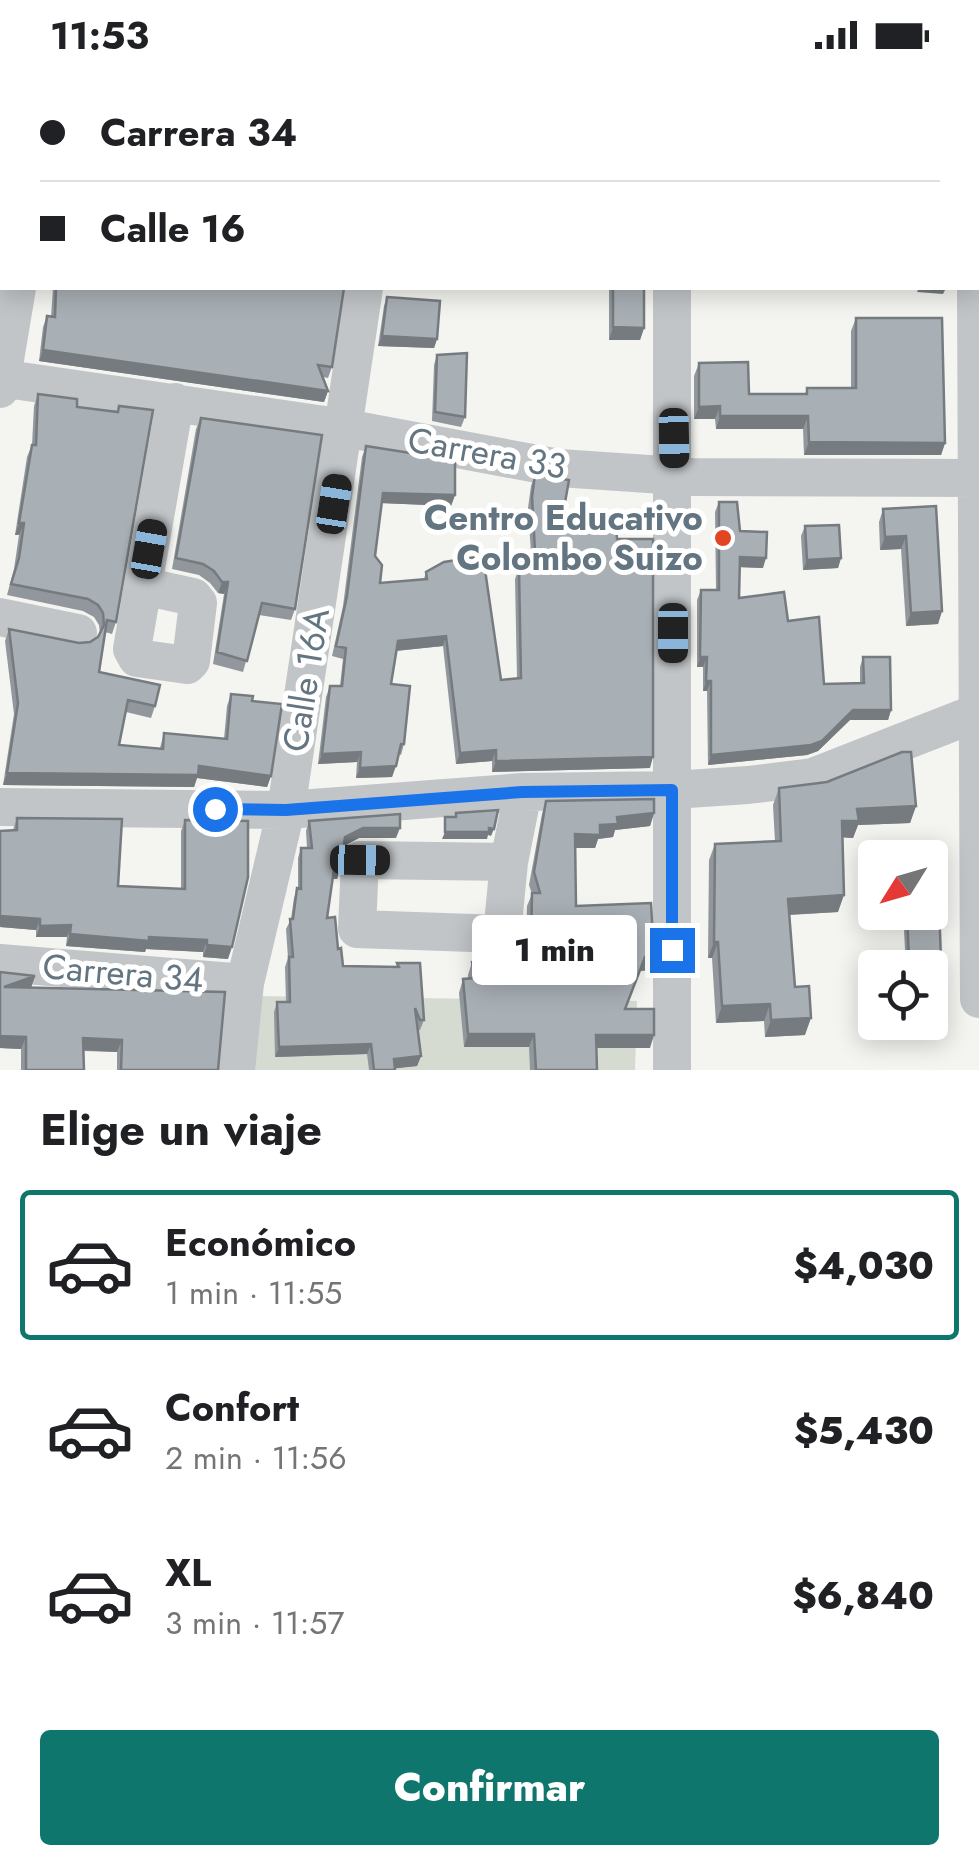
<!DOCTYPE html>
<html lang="es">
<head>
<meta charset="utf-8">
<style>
  body { margin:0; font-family:Jost,sans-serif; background:#f2f2f2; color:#202124; height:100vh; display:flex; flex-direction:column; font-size:38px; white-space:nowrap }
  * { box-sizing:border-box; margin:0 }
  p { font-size:32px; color:#757577 }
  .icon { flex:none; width:55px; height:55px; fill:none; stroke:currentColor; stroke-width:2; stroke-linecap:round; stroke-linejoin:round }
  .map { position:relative; height:1000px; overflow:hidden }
  .details { display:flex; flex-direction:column; background:#fff; flex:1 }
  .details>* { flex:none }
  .guide { position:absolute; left:0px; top:0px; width:980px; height:220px; box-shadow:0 5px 25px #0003; display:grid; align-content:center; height:220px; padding:0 40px; background:#fff }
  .needle { width:65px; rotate:233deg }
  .buttons { position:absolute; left:858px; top:770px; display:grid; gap:20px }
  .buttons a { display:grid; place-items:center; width:90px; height:90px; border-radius:10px; background:#fff; box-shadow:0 5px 25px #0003; font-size:50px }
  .end { position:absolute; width:45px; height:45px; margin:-22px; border:12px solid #1a73e8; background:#fff; box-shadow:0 0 0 5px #fff }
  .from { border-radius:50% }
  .bubble { position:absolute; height:70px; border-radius:10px; background:#fff; box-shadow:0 5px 25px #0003; font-size:32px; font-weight:800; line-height:70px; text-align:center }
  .car { position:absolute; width:30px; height:60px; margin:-30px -15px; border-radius:12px; box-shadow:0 0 8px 2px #0007; background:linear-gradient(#222 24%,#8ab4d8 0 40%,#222 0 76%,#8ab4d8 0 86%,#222 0) }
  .guide b { display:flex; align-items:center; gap:35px; height:95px; font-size:38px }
  .guide b+b { border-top:2px solid #e0e0e0 }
  .guide i { width:25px; height:25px; background:#202124 }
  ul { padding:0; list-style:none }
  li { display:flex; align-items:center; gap:30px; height:150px; margin:0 20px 15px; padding:0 20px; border:5px solid transparent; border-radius:10px }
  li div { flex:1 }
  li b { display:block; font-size:38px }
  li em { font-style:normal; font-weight:800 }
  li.current { border-color:#0f766e }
  li>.icon { width:90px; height:90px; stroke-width:1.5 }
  h2 { padding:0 40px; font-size:45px; line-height:120px }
  .primary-button { display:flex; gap:20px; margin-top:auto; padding:20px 40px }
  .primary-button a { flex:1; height:115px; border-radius:10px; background:#0f766e; color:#fff; font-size:40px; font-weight:800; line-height:115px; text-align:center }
  .status { display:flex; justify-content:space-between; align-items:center; height:70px; padding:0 50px; background:#fff; direction:ltr }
  .status svg { height:28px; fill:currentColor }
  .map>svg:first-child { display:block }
  .green { fill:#d5dbd1 }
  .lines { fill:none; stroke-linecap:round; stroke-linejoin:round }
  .minor { stroke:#c1c5c8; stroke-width:38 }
  .wall { fill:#91979c }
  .shaded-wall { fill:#767b7f }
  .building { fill:#a9b0b5; stroke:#767b7f; stroke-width:2.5 }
  .route { stroke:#1a73e8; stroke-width:12 }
  .poi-dot { fill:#e24522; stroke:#fff; stroke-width:4 }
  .labels { text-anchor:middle; stroke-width:10; stroke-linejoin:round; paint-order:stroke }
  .street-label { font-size:35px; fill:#637581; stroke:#fff }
  .poi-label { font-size:35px; font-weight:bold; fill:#637581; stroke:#fff; text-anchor:end }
</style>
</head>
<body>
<div class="status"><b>11:53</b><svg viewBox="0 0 49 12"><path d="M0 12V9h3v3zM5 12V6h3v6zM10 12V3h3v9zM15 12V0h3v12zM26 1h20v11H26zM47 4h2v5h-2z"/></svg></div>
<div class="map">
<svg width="979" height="1000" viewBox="0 0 979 1000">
  <rect width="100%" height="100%" fill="#f4f4f0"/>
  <path class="green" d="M 254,926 L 637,931 L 635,1000 L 245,1000 Z"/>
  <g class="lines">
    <path class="minor" d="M 405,0 L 413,2
      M 670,0 L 670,2
      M 975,0 L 976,2
      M 51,2 L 51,0
      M 978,49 L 979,49
      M 672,218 L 672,1000
      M 976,218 L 979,929
      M 0,308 L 345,358 L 559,398 L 693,407 L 979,408
      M 0,319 L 17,218
      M 143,516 L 193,527 L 198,533 L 191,591 L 187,595 L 137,588 L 132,579 L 175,332
      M 0,547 L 78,563
      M 0,737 L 286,740 L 523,722 L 672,720 L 748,715 L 813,707 L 979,642
      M 509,792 L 360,790 L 357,859 L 502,864 L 509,792 L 523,722
      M 0,893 L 245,913
      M 236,1000 L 245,913 L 286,740 L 364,218"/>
  </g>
  <path class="wall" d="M 53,218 L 344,218 L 332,297 L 328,308 L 323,307 L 328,321 L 324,332 L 39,291 L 43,257 L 47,246 L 51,247 Z
    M 609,218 L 644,218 L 644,258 L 640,270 L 609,270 Z
    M 387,227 L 437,269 L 434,278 L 378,276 L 384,236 Z
    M 856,248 L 945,373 L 941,385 L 804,385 L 803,359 L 716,359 L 715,349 L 694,349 L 694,306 L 699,293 L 749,324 L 805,324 L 807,318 L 851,318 L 851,261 Z
    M 437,285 L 465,347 L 461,357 L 432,351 L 434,295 Z
    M 38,324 L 77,337 L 117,341 L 119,336 L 116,552 L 112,564 L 105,562 L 99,602 L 155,636 L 151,648 L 126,642 L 119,675 L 160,678 L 164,663 L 224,669 L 227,636 L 231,624 L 252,631 L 271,706 L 267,717 L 197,708 L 194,717 L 3,715 L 14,644 L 5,571 L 9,559 L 79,573 L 90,572 L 100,564 L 99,555 L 94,547 L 83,541 L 7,525 L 14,499 L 19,465 L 15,465 L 27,387 L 32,375 L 34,336 Z
    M 201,348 L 295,539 L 291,550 L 259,545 L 243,602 L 213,594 L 224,524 L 218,523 L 210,513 L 199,505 L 172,499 L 196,359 Z
    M 366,376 L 455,425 L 451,436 L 382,433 L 375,486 L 380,513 L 424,509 L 426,502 L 501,610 L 517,608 L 515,509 L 519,498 L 532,498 L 528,438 L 531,416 L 535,405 L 561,455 L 617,469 L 650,698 L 492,702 L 492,691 L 456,694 L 443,576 L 396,581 L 391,614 L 404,674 L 401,685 L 399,684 L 392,707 L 356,708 L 357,692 L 318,694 L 326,627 L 330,616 L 340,616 L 343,589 L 332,586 L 343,536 L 362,387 Z
    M 719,432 L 740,461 L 763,498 L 740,497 L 739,528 L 788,551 L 824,614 L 860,613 L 860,597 L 863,587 L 891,640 L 888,650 L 850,650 L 818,681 L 807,685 L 708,695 L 707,621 L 703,621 L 703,597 L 697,597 L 697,530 L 701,520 L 716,520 L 715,442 Z
    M 936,436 L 942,541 L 938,554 L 906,556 L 901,479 L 880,480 L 879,452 L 883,439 Z
    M 805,456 L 841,488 L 838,498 L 803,500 L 801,466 Z
    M 779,718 L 916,736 L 910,753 L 858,755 L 853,768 L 843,767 L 838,842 L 790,845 L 795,917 L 805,965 L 765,967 L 764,951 L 716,953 L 712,888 L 708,888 L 709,790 L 715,774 L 775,772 L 773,735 Z
    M 546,731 L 654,743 L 650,756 L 615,760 L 613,767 L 598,769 L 595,778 L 576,778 L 576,836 L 649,900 L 640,901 L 625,939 L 650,978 L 597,978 L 597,1000 L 530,1000 L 529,977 L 464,977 L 459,923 L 463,909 L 468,909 L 468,905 L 472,892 L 497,889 L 498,884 L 523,884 L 525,879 L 526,879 L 527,836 L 532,824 L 529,815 L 542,744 Z
    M 17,748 L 118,816 L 181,819 L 181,761 L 185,750 L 228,889 L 203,887 L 203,882 L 146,879 L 145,882 L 66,876 L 67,867 L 36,867 L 36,860 L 0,857 L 0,761 L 13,760 Z
    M 309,751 L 396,768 L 359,768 L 344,776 L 340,799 L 337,809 L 332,809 L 327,848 L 343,896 L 396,897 L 397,893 L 424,950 L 420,960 L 418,960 L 421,986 L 417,996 L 395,998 L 396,1000 L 369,1000 L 367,984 L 275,987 L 274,942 L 277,932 L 286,932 L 285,897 L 288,888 L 286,859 L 291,849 L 294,828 L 298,818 L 298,788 L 301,778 L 307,778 L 306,761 Z
    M 903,842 L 930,842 L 938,899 L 906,898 Z
    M 0,902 L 35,906 L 31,917 L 218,986 L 218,1000 L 117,1000 L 117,982 L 83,981 L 84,1000 L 21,1000 L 21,979 L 0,978 Z"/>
  <path class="shaded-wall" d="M 592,0 L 642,0 L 641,2 L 591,2 Z
    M 777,0 L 799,1 L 799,2 L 776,2 Z
    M 919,218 L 946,218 L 943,224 L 917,222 Z
    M 613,257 L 644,258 L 640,270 L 609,270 Z
    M 382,266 L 437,269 L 434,278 L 378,276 Z
    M 43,280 L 328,321 L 324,332 L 39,291 Z
    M 720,336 L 715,349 L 694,349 L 699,337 Z
    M 720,346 L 808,346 L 803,359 L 716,359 Z
    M 809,372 L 945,373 L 941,385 L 804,385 Z
    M 383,423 L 455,425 L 451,436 L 379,433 Z
    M 19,453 L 24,453 L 19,465 L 15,465 Z
    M 906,466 L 901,479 L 880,480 L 885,467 Z
    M 740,487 L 766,488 L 763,498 L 736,497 Z
    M 841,488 L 838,498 L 803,500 L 807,490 Z
    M 222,512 L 228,512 L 224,524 L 218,523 Z
    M 942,541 L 938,554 L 906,556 L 911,543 Z
    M 446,566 L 443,576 L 394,581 L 398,571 Z
    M 700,587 L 707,587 L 703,597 L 697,597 Z
    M 706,611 L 711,611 L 707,621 L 703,621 Z
    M 853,640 L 891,640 L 888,650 L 850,650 L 818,681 L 807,685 L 708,695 L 711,685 Z
    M 496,680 L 492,691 L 456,694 L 460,683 Z
    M 361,682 L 357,692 L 318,694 L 322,684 Z
    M 653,687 L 650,698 L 492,702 L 496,691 Z
    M 199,696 L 271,706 L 267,717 L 197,708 L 194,717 L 3,715 L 7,703 Z
    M 396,696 L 392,707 L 356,708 L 360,698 Z
    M 916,736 L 910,753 L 858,755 L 853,768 L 836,767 L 842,751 L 857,739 Z
    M 654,743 L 650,756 L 615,760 L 613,767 L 598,769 L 595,778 L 570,778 L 575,764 L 600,755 L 617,747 Z
    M 363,758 L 400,758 L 396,768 L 359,768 L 342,777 L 345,767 Z
    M 489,758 L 494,759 L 491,766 L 488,765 L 487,769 L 442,769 L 445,762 Z
    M 334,799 L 340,799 L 337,809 L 330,809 Z
    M 844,825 L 838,842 L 783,845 L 788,829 Z
    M 0,846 L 40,849 L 36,860 L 0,857 Z
    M 71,855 L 67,867 L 36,867 L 40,856 Z
    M 70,864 L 207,870 L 203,882 L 146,879 L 145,882 L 66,876 Z
    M 714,872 L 718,872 L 712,888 L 708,888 Z
    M 207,875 L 232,877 L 228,889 L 203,887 Z
    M 645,887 L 654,887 L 649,900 L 640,901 Z
    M 941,890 L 938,899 L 907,898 L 909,891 Z
    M 35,906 L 31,918 L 4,917 Z
    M 770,934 L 764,951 L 716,953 L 722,936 Z
    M 811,948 L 805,965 L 765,967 L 771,950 Z
    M 468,964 L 534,964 L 529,977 L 464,977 Z
    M 596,965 L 654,965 L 650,978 L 591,978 Z
    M 0,966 L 26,967 L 21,979 L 0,978 Z
    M 83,968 L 122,970 L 117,982 L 79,980 Z
    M 371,974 L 367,984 L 275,987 L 279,977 Z
    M 421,986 L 417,996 L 390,999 L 394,989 Z"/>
  <path class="building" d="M 85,0 L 301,0 L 300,2 L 85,2 Z
    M 777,0 L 946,0 L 946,2 L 799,2 L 799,1 Z
    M 56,218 L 344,218 L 332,297 L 318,295 L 328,321 L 43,280 L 47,246 L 55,247 Z
    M 613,218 L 644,218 L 644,258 L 613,257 Z
    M 387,227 L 440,231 L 437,269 L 382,266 Z
    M 856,248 L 942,248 L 945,373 L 809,372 L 808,346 L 720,346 L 720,336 L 699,337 L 699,293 L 748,292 L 749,324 L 807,324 L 807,318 L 856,318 Z
    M 467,283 L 465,347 L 435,342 L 437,285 Z
    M 38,324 L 77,329 L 77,337 L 118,342 L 119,336 L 153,340 L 116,552 L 107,550 L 99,602 L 160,615 L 155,636 L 128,630 L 119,675 L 163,679 L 164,663 L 227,669 L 231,624 L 253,626 L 252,631 L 282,634 L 271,706 L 199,696 L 198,705 L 7,703 L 18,633 L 9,559 L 79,573 L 90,572 L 98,567 L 104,555 L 103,543 L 98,535 L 88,529 L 11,514 L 19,488 L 24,453 L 19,453 L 32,375 L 36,375 Z
    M 201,348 L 322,365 L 295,539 L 262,533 L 247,591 L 217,582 L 228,512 L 222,512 L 214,501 L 203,494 L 176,488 Z
    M 366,376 L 455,390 L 455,425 L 383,423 L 375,486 L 382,495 L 380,513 L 427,509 L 426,502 L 444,492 L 483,486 L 501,610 L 521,608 L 519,498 L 536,498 L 532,427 L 535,405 L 569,410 L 561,455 L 616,451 L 617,469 L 653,469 L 653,687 L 496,691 L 496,680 L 460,683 L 446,566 L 398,571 L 391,614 L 410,616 L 404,674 L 401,674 L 396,696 L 360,698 L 361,682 L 322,684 L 330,616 L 342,616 L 346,578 L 336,576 L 347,526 Z
    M 719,432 L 737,432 L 740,461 L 767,462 L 766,488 L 740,487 L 739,528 L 784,522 L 788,551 L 819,547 L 824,614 L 864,613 L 863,587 L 890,587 L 891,640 L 853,640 L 822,671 L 811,675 L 711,685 L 711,611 L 706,611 L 707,587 L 700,587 L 701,520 L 719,520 Z
    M 936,436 L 942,541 L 911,543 L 906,466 L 885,467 L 883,439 Z
    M 839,455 L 841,488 L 807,490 L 805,456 Z
    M 902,682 L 911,682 L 916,736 L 857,739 L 859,751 L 842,751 L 844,825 L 788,829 L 795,917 L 809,916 L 811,948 L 771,950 L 770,934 L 722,936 L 718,872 L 714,872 L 715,774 L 781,771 L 779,718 L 827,712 Z
    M 654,729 L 654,743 L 617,747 L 618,754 L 600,755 L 600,765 L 575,764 L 576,836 L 651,833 L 654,887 L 645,887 L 625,939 L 654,939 L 654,965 L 596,965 L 597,1000 L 536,1000 L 534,964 L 468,964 L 463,909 L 475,908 L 472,892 L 499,889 L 498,884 L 525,884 L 525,879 L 531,879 L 532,823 L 540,823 L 534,802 L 546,731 Z
    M 498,740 L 494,759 L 489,758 L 489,762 L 445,762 L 445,747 L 456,747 L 456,743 Z
    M 400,744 L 400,758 L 363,758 L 345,767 L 340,799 L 334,799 L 327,848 L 335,847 L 338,879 L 341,878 L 343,896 L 399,897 L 397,893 L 420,893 L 424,950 L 420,950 L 415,938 L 421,986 L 394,989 L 395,1000 L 374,1000 L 371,974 L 279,977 L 277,932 L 290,932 L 289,887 L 293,887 L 290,849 L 293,849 L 297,818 L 301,819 L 301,778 L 312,778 L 309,751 Z
    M 17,748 L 122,749 L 118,816 L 185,819 L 185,750 L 248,751 L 248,807 L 232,877 L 207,875 L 207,870 L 149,867 L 149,871 L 70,864 L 71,855 L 40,856 L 40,849 L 0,846 L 0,761 L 17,760 Z
    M 930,807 L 938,807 L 941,890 L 909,891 L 907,842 L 930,842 Z
    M 0,902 L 35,906 L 4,917 L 225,922 L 218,1000 L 121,1000 L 122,970 L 83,968 L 84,1000 L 26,1000 L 26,967 L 0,966 Z"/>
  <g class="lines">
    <path class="route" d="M 215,739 L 286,740 L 522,722 L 672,720 L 672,880"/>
  </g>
  <circle class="poi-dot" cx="723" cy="468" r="10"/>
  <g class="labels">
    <g class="street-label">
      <text transform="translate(487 383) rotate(10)" y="12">Carrera 33</text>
      <text transform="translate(306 610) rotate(-81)" y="12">Calle 16A</text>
      <text transform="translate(123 903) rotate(5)" y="12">Carrera 34</text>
    </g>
    <g class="poi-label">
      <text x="703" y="460">Centro Educativo<tspan x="703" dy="40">Colombo Suizo</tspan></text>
    </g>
  </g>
</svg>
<div class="buttons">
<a><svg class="needle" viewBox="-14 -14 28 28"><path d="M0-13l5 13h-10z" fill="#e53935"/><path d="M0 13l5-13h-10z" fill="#757577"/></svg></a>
<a><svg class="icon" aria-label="locate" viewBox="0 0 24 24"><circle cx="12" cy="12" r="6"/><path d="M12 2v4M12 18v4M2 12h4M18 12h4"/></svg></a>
</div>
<i class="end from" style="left:215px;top:739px"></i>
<i class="end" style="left:672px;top:880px"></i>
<div class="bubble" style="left:472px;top:845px;width:165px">1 min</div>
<i class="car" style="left:674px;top:368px;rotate:179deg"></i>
<i class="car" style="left:334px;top:434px;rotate:9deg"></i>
<i class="car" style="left:149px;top:479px;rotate:10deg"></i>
<i class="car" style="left:673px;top:563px;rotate:180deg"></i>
<i class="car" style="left:360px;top:790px;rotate:91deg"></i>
<div class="guide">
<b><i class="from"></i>Carrera 34</b>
<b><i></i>Calle 16</b>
</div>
</div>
<section class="details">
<h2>Elige un viaje</h2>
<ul>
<li class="current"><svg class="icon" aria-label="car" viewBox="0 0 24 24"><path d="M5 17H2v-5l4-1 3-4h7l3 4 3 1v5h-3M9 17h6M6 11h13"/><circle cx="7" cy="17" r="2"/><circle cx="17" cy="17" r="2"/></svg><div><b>Económico</b><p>1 min · 11:55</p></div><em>$4,030</em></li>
<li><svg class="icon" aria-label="car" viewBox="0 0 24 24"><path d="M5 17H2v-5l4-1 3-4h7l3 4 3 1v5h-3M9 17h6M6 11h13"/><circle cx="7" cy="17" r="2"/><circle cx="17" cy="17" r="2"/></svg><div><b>Confort</b><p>2 min · 11:56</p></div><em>$5,430</em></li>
<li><svg class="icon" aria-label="car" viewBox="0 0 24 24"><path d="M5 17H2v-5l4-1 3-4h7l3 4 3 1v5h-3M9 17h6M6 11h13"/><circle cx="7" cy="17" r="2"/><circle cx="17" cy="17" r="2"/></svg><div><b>XL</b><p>3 min · 11:57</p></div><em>$6,840</em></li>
</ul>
<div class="primary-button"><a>Confirmar</a></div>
</section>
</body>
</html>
